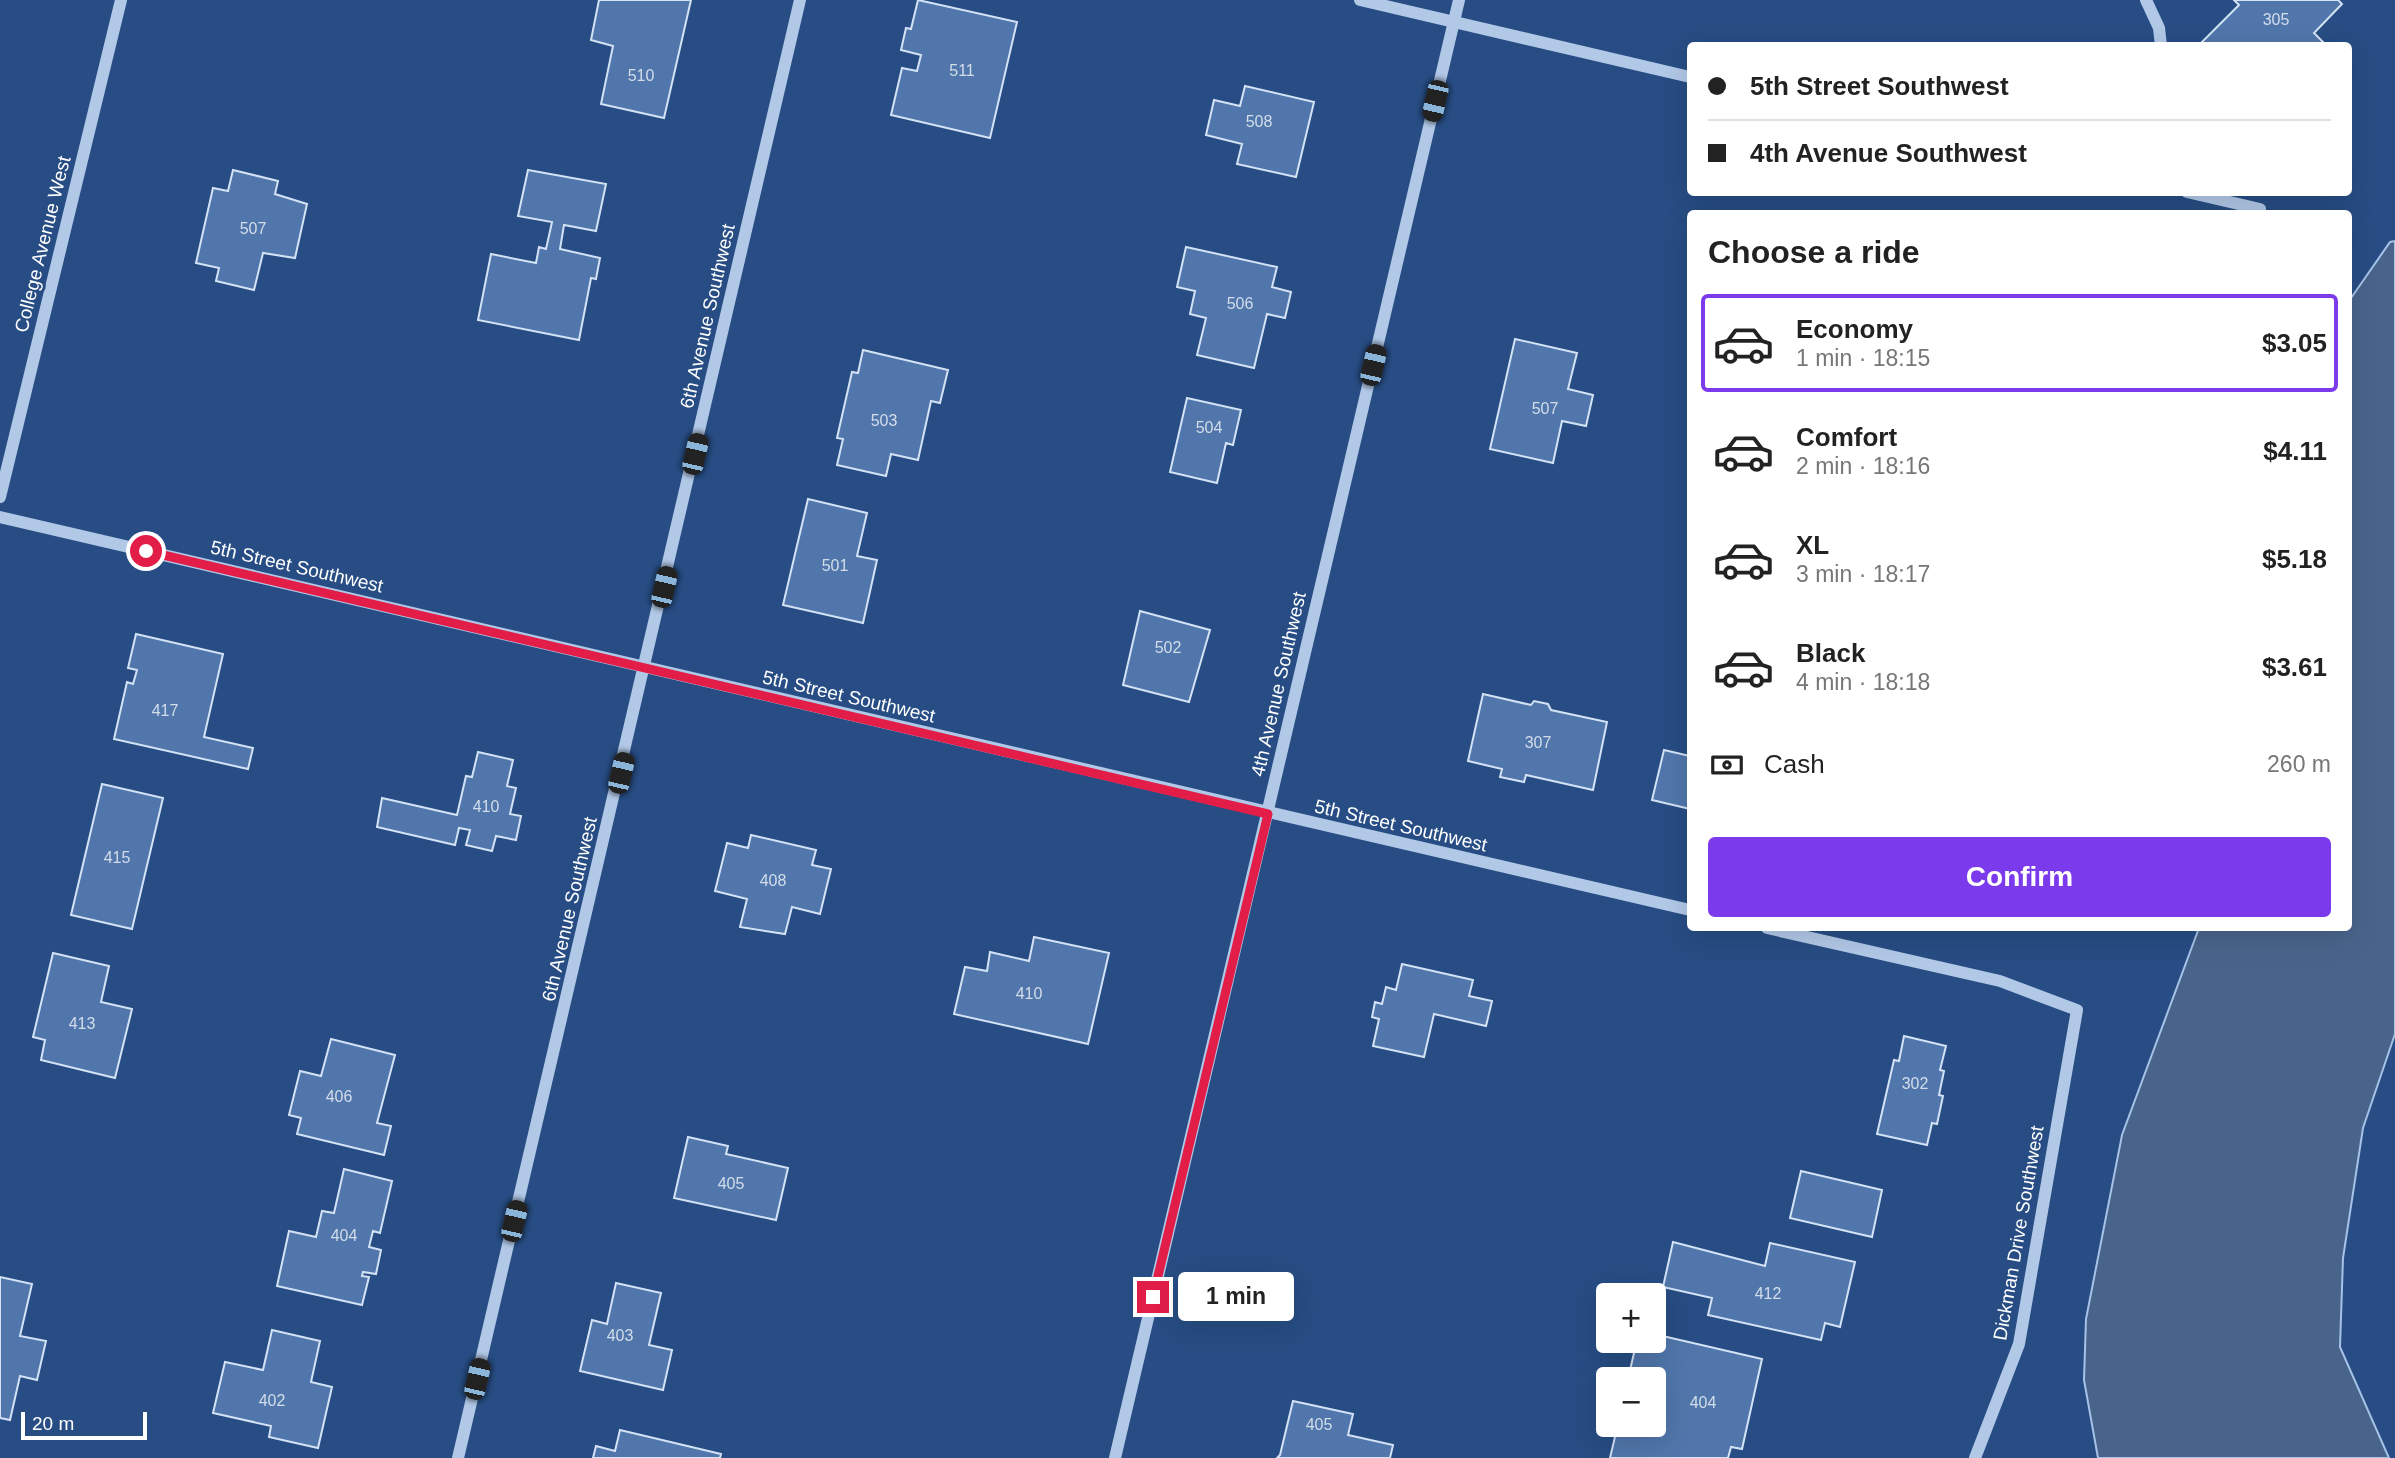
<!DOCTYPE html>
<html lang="en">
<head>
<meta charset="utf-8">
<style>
  body { margin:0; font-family:Helvetica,sans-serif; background:#f2f2f2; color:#222; height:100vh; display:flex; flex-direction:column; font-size:26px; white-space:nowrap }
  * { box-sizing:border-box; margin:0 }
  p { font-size:23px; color:#767676 }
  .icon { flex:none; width:38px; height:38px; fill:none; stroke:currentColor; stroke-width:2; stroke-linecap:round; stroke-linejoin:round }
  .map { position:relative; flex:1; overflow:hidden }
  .drawer { position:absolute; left:1687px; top:210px; width:665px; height:721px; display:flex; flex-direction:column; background:#fff; border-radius:7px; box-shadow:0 7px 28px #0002 }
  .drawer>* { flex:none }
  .top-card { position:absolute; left:1687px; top:42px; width:665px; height:154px; border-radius:7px; box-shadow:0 7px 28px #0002; display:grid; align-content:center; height:154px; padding:0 21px; background:#fff }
  .tools { position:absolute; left:1596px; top:1283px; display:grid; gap:14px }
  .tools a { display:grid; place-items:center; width:70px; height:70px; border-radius:7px; background:#fff; box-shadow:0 7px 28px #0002; font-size:35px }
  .scale { position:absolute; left:21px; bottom:18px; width:126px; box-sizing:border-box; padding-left:7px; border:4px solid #fff; border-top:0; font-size:19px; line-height:24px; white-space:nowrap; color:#fff; -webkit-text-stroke:5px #274d84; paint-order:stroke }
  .end { position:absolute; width:32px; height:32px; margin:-16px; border:9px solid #e11d48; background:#fff; box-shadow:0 0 0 4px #fff }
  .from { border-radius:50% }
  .bubble { position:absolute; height:49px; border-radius:7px; background:#fff; box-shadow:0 7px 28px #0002; font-size:23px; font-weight:800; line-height:49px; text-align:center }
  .car { position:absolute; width:21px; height:42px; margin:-21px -10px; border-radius:9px; box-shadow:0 0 5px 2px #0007; background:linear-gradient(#222 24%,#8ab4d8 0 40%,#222 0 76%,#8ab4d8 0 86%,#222 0) }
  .top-card b { display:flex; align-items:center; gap:24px; height:66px; font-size:26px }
  .top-card b+b { border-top:2px solid #e0e0e0 }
  .top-card i { width:18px; height:18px; background:#222 }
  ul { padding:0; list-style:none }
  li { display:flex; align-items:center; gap:21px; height:98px; margin:0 14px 10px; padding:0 7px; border:4px solid transparent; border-radius:7px }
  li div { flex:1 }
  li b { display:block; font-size:26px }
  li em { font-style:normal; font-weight:800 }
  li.on { border-color:#7c3aed }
  li>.icon { width:63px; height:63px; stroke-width:1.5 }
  h2 { padding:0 21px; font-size:32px; line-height:84px }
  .pay { display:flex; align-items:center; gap:18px; height:77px; padding:0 21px; font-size:26px }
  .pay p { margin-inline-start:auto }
  .cta { display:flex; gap:14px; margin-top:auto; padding:14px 21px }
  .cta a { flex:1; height:80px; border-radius:7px; background:#7c3aed; color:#fff; font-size:28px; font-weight:800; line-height:80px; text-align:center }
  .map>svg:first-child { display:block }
  .water { fill:#49648b; stroke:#a6c2e7; stroke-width:2 }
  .building { fill:#5076ab; stroke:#d4e2f6; stroke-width:2 }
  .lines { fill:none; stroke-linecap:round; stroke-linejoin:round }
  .minor { stroke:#b1c8e7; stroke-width:12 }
  .route { stroke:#e11d48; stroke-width:9 }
  .labels { text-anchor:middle; stroke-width:6; stroke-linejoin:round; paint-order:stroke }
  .number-label { font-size:16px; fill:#d3ddea }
  .street-label { font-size:19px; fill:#fff; stroke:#274d84 }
</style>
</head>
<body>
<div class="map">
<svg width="2395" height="1458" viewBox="0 0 2395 1458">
  <rect width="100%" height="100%" fill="#274d84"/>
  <path class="water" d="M 2395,241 L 2395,1034 L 2363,1128 L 2343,1258 L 2340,1347 L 2389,1458 L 2098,1458 L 2084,1380 L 2086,1319 L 2122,1135 L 2199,928 L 2348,928 L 2349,301 L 2390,242 Z"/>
  <path class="building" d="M 599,0 L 691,0 L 664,118 L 601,104 L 613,46 L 591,40 Z
    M 918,0 L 1017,22 L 990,138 L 891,115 L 902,68 L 917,71 L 921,55 L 901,50 L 906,28 L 911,29 Z
    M 2234,0 L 2338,0 L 2342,4 L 2314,33 L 2323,42 L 2319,46 L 2198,46 L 2239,5 Z
    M 1245,86 L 1314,102 L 1296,177 L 1237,164 L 1242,144 L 1206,135 L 1214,100 L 1240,106 Z
    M 233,170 L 278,181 L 275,194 L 307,204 L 295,258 L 263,253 L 254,290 L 216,281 L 219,268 L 196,263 L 213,188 L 228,191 Z
    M 528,170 L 606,184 L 596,231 L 564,225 L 560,249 L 600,258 L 596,279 L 591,278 L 579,340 L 478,320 L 491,254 L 536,263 L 539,247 L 546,249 L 552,222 L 518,216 Z
    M 1186,247 L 1277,267 L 1272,287 L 1291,292 L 1285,318 L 1267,314 L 1254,368 L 1197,355 L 1206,318 L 1190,314 L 1195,291 L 1177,287 Z
    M 1515,339 L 1577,353 L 1568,389 L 1593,395 L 1586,426 L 1562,421 L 1553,463 L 1490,449 Z
    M 863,350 L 948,370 L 940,403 L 931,401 L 918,460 L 891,454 L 886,476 L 837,465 L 843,439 L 837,438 L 852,372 L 858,373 Z
    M 1187,398 L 1241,410 L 1233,445 L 1226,443 L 1217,483 L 1170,472 Z
    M 808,499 L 867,513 L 857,556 L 877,560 L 863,623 L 783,605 Z
    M 1140,611 L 1210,630 L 1189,702 L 1123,685 Z
    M 136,634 L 223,654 L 204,737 L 253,748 L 248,769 L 114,739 L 127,682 L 133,684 L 137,670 L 128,668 Z
    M 1483,694 L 1531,705 L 1534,701 L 1548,704 L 1551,710 L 1607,722 L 1593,790 L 1526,775 L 1524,782 L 1500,777 L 1502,769 L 1468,761 Z
    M 1664,750 L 1690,756 L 1690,809 L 1652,800 Z
    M 478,752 L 513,760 L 507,786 L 516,788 L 510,814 L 521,816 L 516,840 L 496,836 L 492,851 L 466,845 L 470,830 L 459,828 L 455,845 L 377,827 L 382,798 L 457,815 L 466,776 L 472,777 Z
    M 102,784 L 163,798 L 132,929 L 71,915 Z
    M 751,835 L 816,850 L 812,865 L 831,869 L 820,914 L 792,907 L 785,934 L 740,927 L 747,899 L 715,891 L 727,843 L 748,848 Z
    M 1034,937 L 1109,953 L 1088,1044 L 954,1014 L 965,967 L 987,971 L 990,952 L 1029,961 Z
    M 53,953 L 109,966 L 101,1002 L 132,1009 L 115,1078 L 41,1060 L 45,1040 L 33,1037 Z
    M 1402,964 L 1473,980 L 1469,996 L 1492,1001 L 1486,1026 L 1434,1014 L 1424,1057 L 1373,1046 L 1379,1019 L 1372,1017 L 1375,1002 L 1382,1004 L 1386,987 L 1396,990 Z
    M 1904,1036 L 1946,1046 L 1940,1070 L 1944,1071 L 1939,1095 L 1943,1096 L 1937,1124 L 1932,1123 L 1927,1145 L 1877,1134 L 1894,1060 L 1899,1061 Z
    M 331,1039 L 395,1055 L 377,1123 L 391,1126 L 384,1155 L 297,1134 L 301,1118 L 289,1115 L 300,1071 L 321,1076 Z
    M 688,1137 L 728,1146 L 726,1154 L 788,1168 L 776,1220 L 674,1198 Z
    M 344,1169 L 392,1181 L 380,1233 L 373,1231 L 369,1247 L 381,1250 L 376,1274 L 363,1272 L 362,1276 L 369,1277 L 362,1305 L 277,1286 L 289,1231 L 316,1237 L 322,1211 L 334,1213 Z
    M 1801,1171 L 1882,1190 L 1872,1237 L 1790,1218 Z
    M 1673,1242 L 1765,1266 L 1770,1243 L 1855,1262 L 1840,1327 L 1825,1323 L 1821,1340 L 1708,1315 L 1712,1298 L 1663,1287 Z
    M 0,1277 L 32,1284 L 20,1336 L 46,1341 L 37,1380 L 20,1376 L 10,1420 L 0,1418 Z
    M 616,1283 L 661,1293 L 649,1345 L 672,1350 L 663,1390 L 580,1371 L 592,1320 L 607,1324 Z
    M 272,1330 L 320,1341 L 311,1382 L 332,1387 L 318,1448 L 269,1437 L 271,1426 L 213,1413 L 225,1362 L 263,1370 Z
    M 1654,1334 L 1762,1359 L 1742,1449 L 1731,1447 L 1728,1458 L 1610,1458 L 1618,1424 L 1654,1424 L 1654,1379 L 1628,1379 L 1637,1340 L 1654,1340 Z
    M 1293,1401 L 1353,1414 L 1348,1435 L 1393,1445 L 1390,1458 L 1277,1458 L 1280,1455 Z
    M 620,1430 L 721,1454 L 720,1458 L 593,1458 L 596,1446 L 615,1451 Z"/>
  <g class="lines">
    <path class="minor" d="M 1360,0 L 1690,77
      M 2146,0 L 2159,28 L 2161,46
      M 2187,192 L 2260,209
      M 0,497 L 121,0
      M 0,517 L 1690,910
      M 1767,928 L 2000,981 L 2077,1010 L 2019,1344 L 1975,1458
      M 458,1458 L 800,0
      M 1115,1458 L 1459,0"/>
  </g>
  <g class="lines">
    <path class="route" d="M 146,551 L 1268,814 L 1153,1297"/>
  </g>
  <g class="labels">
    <g class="number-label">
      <text x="2276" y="25">305</text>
      <text x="962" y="76">511</text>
      <text x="641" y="81">510</text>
      <text x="1259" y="127">508</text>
      <text x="253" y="234">507</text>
      <text x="1240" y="309">506</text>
      <text x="1545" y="414">507</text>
      <text x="884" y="426">503</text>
      <text x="1209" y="433">504</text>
      <text x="835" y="571">501</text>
      <text x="1168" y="653">502</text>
      <text x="165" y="716">417</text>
      <text x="1538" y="748">307</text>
      <text x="486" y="812">410</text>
      <text x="117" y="863">415</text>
      <text x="773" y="886">408</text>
      <text x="1029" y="999">410</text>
      <text x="82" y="1029">413</text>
      <text x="1915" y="1089">302</text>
      <text x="339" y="1102">406</text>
      <text x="731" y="1189">405</text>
      <text x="344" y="1241">404</text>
      <text x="1768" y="1299">412</text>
      <text x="620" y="1341">403</text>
      <text x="272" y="1406">402</text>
      <text x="1703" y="1408">404</text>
      <text x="1319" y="1430">405</text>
    </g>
    <g class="street-label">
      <text transform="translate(42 244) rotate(-76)" y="7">College Avenue West</text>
      <text transform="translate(707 316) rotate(-77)" y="7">6th Avenue Southwest</text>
      <text transform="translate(297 566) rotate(13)" y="7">5th Street Southwest</text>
      <text transform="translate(1278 684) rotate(-77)" y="7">4th Avenue Southwest</text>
      <text transform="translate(849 696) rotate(13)" y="7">5th Street Southwest</text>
      <text transform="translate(1401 825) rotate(13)" y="7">5th Street Southwest</text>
      <text transform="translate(569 909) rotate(-77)" y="7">6th Avenue Southwest</text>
      <text transform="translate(2018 1233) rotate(-80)" y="7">Dickman Drive Southwest</text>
    </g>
  </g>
</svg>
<div class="tools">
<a>+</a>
<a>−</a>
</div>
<div class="scale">20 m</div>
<i class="end from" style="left:146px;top:551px"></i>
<i class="end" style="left:1153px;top:1297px"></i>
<div class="bubble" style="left:1178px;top:1272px;width:116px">1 min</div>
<i class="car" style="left:1435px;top:101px;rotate:193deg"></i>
<i class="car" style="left:1373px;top:365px;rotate:13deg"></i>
<i class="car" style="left:695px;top:454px;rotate:13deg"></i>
<i class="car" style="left:664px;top:587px;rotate:13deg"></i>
<i class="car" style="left:621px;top:773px;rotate:13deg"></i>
<i class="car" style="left:514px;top:1221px;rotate:13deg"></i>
<i class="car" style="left:477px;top:1379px;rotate:13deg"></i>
<div class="top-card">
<b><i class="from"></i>5th Street Southwest</b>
<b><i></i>4th Avenue Southwest</b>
</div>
<section class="drawer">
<h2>Choose a ride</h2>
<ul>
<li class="on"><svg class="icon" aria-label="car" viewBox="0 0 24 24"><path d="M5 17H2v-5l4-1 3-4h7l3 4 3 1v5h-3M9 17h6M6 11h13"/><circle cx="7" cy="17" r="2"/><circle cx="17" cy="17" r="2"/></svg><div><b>Economy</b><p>1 min · 18:15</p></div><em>$3.05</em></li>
<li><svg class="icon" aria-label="car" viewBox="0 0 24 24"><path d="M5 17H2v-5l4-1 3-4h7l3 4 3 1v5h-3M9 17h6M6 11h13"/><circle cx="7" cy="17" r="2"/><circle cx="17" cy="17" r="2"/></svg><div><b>Comfort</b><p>2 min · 18:16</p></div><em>$4.11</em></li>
<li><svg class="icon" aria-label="car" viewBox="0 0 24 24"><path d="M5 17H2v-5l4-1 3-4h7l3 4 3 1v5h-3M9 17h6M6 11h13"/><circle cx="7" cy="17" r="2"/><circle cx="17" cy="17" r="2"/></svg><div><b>XL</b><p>3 min · 18:17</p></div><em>$5.18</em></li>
<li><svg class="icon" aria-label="car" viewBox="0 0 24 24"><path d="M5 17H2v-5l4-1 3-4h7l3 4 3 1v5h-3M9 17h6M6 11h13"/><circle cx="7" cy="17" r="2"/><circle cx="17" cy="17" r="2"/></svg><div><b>Black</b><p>4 min · 18:18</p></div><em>$3.61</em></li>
</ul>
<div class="pay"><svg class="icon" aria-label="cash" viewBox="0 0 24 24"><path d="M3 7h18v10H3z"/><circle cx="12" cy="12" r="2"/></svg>Cash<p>260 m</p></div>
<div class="cta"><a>Confirm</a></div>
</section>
</div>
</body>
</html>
